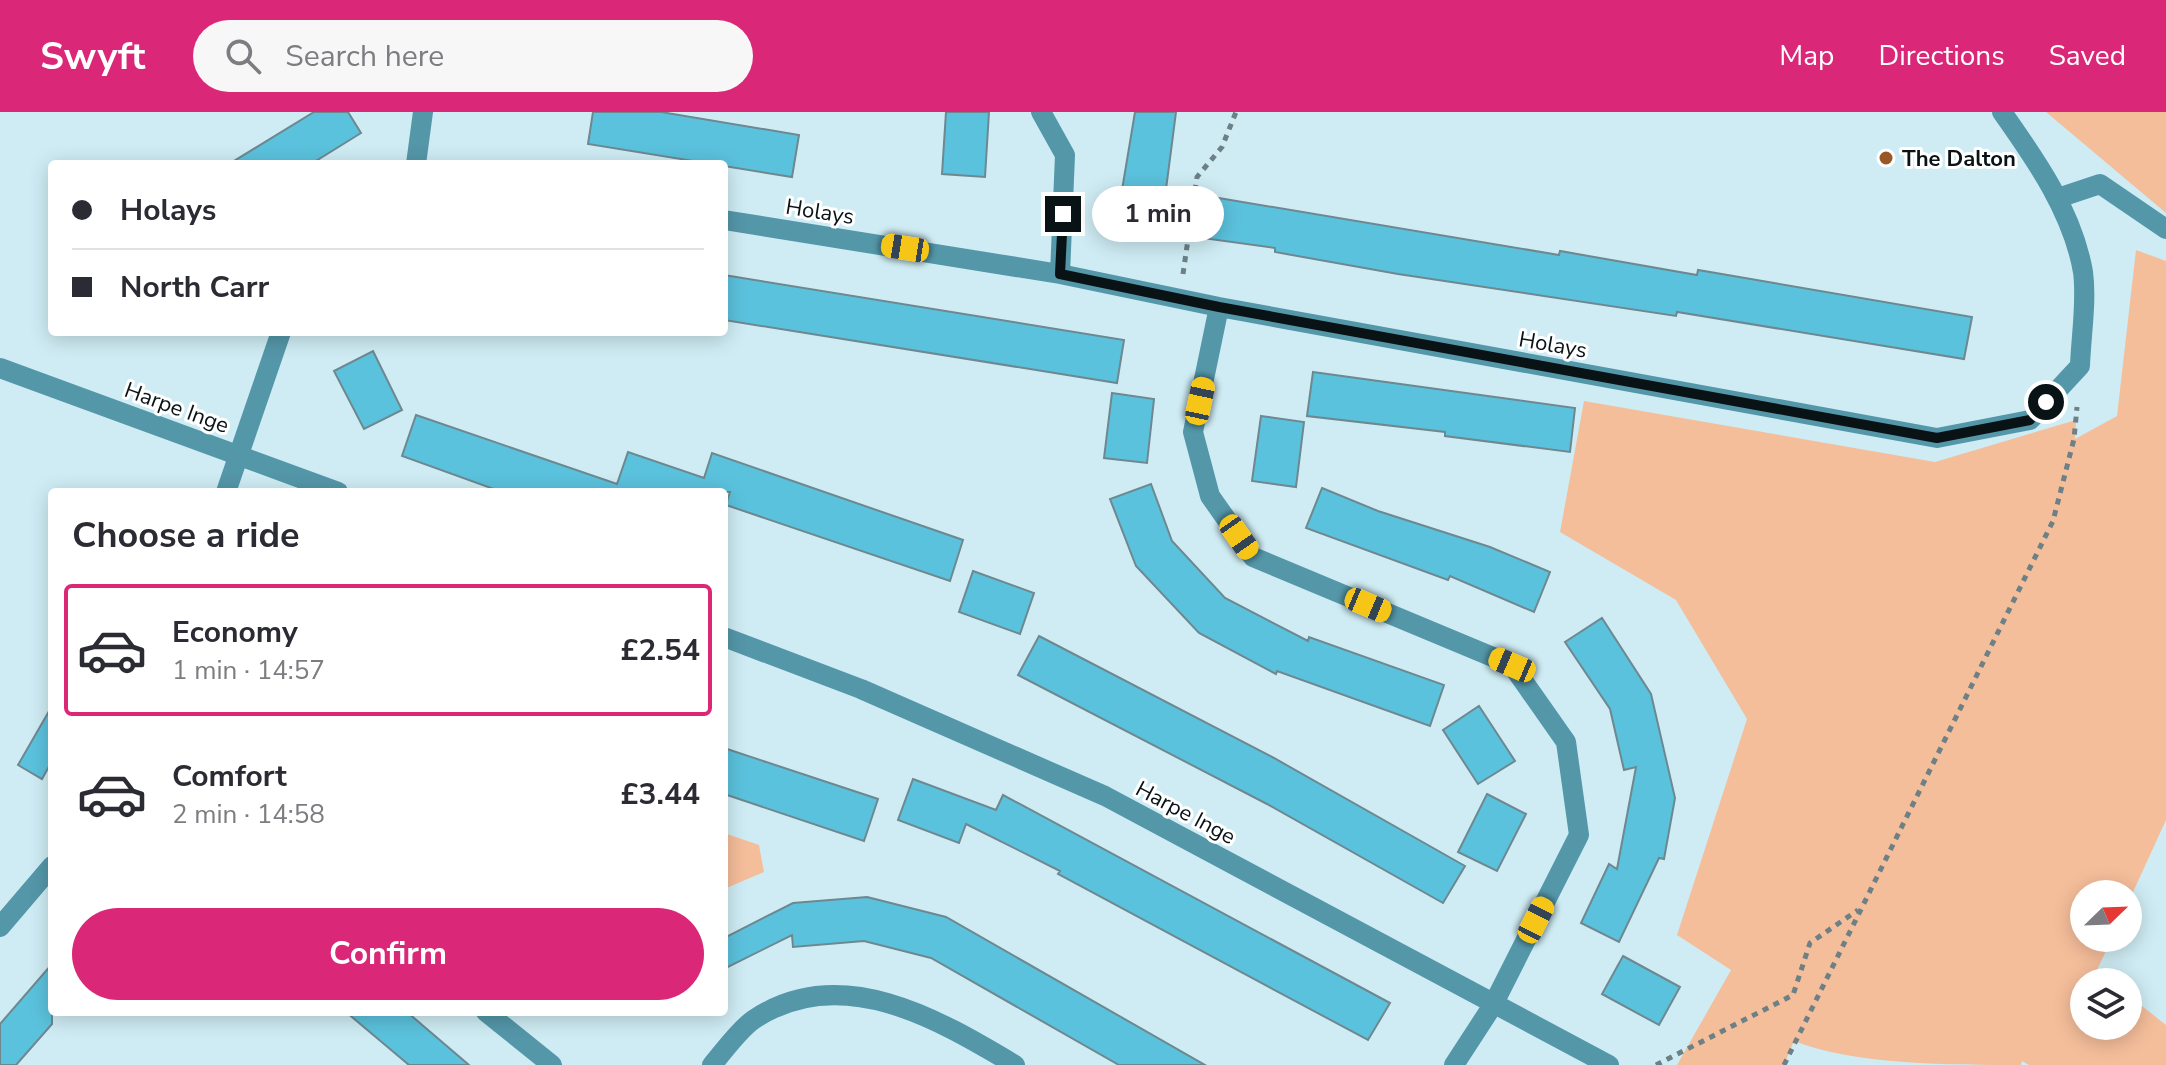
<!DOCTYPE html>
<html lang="en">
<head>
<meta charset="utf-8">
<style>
  body { margin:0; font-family:"Nunito Sans",sans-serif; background:#f7f7f7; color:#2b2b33; height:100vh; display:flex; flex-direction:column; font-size:30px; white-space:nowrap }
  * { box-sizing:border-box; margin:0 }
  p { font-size:26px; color:#7c7c81 }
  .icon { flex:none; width:44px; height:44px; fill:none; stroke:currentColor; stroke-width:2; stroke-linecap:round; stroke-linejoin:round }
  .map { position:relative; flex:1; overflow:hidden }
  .sheet { position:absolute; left:48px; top:376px; width:680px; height:528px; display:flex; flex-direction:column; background:#fff; border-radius:8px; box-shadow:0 4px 20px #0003 }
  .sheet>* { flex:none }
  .banner { position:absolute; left:48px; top:48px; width:680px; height:176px; border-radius:8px; box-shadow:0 4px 20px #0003; display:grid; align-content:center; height:176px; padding:0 24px; background:#fff }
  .needle { width:52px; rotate:67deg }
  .tools { position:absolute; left:2070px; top:768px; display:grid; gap:16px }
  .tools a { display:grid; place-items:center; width:72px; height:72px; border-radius:50%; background:#fff; box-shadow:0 4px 20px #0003; font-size:40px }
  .end { position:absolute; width:36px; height:36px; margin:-18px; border:10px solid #091316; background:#fff; box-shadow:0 0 0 4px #fff }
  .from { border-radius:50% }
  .bubble { position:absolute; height:56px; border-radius:28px; background:#fff; box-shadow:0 4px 20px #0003; font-size:26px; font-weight:700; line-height:56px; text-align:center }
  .car { position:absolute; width:24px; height:48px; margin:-24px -12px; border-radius:10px; box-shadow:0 0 6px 2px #0007; background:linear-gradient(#f5c518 24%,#345 0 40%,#f5c518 0 76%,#345 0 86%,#f5c518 0) }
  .banner b { display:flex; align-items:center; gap:28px; height:76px; font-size:30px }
  .banner b+b { border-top:2px solid #e1e1e2 }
  .banner i { width:20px; height:20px; background:#2b2b33 }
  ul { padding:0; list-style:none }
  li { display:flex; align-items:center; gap:24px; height:132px; margin:0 16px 12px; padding:0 8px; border:4px solid transparent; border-radius:8px }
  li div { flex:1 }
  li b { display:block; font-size:30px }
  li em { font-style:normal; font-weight:700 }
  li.current { border-color:#db2777 }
  li>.icon { width:72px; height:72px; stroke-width:1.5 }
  h2 { padding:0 24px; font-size:36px; line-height:96px }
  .cta { display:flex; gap:16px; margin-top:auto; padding:16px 24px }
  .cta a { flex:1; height:92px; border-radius:48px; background:#db2777; color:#fff; font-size:32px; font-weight:700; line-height:92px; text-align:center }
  header { display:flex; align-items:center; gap:48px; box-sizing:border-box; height:112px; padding:0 40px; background:#db2777; color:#fff }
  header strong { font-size:38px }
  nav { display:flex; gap:44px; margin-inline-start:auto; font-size:28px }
  .search { width:560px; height:72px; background:#f7f7f7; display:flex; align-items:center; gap:20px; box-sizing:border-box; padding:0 28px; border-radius:44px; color:#7c7c81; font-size:30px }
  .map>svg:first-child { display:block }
  .green { fill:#f5be9b }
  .building { fill:#5bc2dd; stroke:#6e8890; stroke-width:2 }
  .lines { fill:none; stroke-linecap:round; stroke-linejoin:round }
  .path { stroke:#6c8085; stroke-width:5; stroke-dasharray:6 6; stroke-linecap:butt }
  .minor { stroke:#5497a9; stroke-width:20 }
  .route { stroke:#091316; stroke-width:10 }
  .poi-dot { fill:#995725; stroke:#fff; stroke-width:3 }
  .labels { text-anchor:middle; stroke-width:6; stroke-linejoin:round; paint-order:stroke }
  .poi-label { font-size:22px; font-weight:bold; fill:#091316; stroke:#fff; text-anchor:start }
  .street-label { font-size:22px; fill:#091316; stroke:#fff }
</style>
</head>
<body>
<header>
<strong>Swyft</strong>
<div class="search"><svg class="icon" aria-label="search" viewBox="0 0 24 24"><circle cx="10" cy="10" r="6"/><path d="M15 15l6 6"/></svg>Search here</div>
<nav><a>Map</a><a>Directions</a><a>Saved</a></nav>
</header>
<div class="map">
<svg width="2166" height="953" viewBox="0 0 2166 953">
  <rect width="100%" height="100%" fill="#cfecf4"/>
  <path class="green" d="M 2046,0 L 2166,0 L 2166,101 Z
    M 2136,138 L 2166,149 L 2166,708 L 2128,791 L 2128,782 L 2084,782 L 2084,826 L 2112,826 L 2097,858 L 2111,870 L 2084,870 L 2084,914 L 2128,914 L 2128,883 L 2166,913 L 2166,953 L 2029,953 L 2022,949 L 2021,953 C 1950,953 1856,953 1794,929 L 1784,953 L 1677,953 L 1731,858 L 1677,823 L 1747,607 L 1676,488 L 1560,420 L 1584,289 L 1935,350 L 2076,308 L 2075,327 L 2117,304 Z
    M 724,721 L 759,733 L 764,760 L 724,777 Z"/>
  <path class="building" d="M 314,0 L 348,0 L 361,21 L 311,52 L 229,52 Z
    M 593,0 L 661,0 L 799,23 L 792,65 L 588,32 Z
    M 946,0 L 989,0 L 985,65 L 942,62 Z
    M 1135,0 L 1176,0 L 1165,85 L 1122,78 Z
    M 1201,83 L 1559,143 L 1560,139 L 1697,163 L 1698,158 L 1972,205 L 1964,247 L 1677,200 L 1676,204 L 1398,162 L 1275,140 L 1275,136 L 1195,125 Z
    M 724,163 L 1124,228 L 1117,271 L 724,208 Z
    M 373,239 L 402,298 L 364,317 L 334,259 Z
    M 1313,260 L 1575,296 L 1570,340 L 1445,324 L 1445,320 L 1307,304 Z
    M 1112,281 L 1154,287 L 1147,351 L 1104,346 Z
    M 416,303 L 617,372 L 628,340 L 704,366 L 712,341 L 963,428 L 950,469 L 726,393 L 730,380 L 502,380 L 402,344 Z
    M 1261,304 L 1304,310 L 1296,375 L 1252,369 Z
    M 1151,372 L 1172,429 L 1225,486 L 1308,529 L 1309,525 L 1444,573 L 1430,614 L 1277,559 L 1276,562 L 1199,521 L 1136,454 L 1110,387 Z
    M 1322,376 L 1378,399 L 1490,435 L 1550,460 L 1534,500 L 1450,464 L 1448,468 L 1306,416 Z
    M 973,459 L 1034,481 L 1020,522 L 959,500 Z
    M 1602,506 L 1651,582 L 1675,686 L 1664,747 L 1659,746 L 1619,830 L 1581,811 L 1609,752 L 1617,757 L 1636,655 L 1624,658 L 1610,597 L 1565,530 Z
    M 1039,524 L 1274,646 L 1465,754 L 1443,791 L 1267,692 L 1018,563 Z
    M 52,594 L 52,649 L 42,667 L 18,653 Z
    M 1479,594 L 1515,649 L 1478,672 L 1443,618 Z
    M 724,636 L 878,687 L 864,729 L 724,682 Z
    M 913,667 L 996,698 L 1003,683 L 1390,891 L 1368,928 L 1058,762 L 1060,759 L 966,712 L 959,731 L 898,708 Z
    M 1487,682 L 1526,702 L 1497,759 L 1458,740 Z
    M 867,785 L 946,805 L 1205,953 L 1119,953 L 931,846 L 864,829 L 793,835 L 792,823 L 724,857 L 724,826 L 793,791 Z
    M 1623,844 L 1680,875 L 1659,913 L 1602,882 Z
    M 52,852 L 52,912 L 16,953 L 0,953 L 0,912 Z
    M 346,900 L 407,900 L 469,953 L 409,953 Z"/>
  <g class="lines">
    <path class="path" d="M 1183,162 L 1197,65 L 1222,35 L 1236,0
      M 1656,953 L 1793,883 L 1810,831 L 1858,798
      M 1784,953 L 2053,409 L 2074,327 L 2077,295"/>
    <path class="minor" d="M 1041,0 L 1065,43 L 1060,162
      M 416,52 L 423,0
      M 2058,86 L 2100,72 L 2166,117
      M 724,108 L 1060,162 L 1219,195 L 1937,326 L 2030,308 L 2080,254 C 2081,224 2087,189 2083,160 C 2073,101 2036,48 2002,0
      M 1219,195 L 1193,320 L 1210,384 L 1253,445 L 1512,553 L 1566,630 L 1579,723 L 1493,893 L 1454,953
      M 0,256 L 338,380
      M 226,380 L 281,220
      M 724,525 L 861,577 L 1105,684 L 1609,953
      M 0,815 L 52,754
      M 486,900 L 552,953
      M 712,953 C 724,939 738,919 753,908 C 840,849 938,907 1015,953"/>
  </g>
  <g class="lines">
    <path class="route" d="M 1063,102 L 1060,162 L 1219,195 L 1937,326 L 2030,308 L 2046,290"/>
  </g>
  <circle class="poi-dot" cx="1886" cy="46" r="8"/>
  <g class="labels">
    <g class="poi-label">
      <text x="1902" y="54">The Dalton</text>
    </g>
    <g class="street-label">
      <text transform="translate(820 99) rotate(9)" y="8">Holays</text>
      <text transform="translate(1553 232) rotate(10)" y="8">Holays</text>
      <text transform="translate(177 295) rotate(20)" y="8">Harpe Inge</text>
      <text transform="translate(1186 700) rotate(28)" y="8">Harpe Inge</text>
    </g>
  </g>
</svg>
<div class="tools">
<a><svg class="needle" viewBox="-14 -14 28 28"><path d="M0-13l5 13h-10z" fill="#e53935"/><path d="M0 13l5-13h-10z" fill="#7c7c81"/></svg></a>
<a><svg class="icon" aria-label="layers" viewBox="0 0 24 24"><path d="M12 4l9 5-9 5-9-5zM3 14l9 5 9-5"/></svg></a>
</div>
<i class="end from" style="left:2046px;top:290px"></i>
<i class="end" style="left:1063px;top:102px"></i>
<div class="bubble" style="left:1092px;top:74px;width:132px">1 min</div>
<i class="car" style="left:905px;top:136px;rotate:279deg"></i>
<i class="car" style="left:1200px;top:289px;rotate:12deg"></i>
<i class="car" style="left:1239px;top:425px;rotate:145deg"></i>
<i class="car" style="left:1368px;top:493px;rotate:113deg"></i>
<i class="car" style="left:1512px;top:553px;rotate:293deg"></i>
<i class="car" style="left:1536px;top:808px;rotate:27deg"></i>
<div class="banner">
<b><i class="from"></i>Holays</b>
<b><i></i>North Carr</b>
</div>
<section class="sheet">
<h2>Choose a ride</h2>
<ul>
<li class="current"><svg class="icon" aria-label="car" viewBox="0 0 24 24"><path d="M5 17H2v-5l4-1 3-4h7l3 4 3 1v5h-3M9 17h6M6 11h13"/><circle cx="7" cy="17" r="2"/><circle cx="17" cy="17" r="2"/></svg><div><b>Economy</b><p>1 min · 14:57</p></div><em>£2.54</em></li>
<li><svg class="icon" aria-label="car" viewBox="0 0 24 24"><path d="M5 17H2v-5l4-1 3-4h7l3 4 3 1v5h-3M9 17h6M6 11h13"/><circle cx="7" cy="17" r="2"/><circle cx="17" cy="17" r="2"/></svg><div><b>Comfort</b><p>2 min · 14:58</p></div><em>£3.44</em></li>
</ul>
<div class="cta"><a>Confirm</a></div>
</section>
</div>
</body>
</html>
